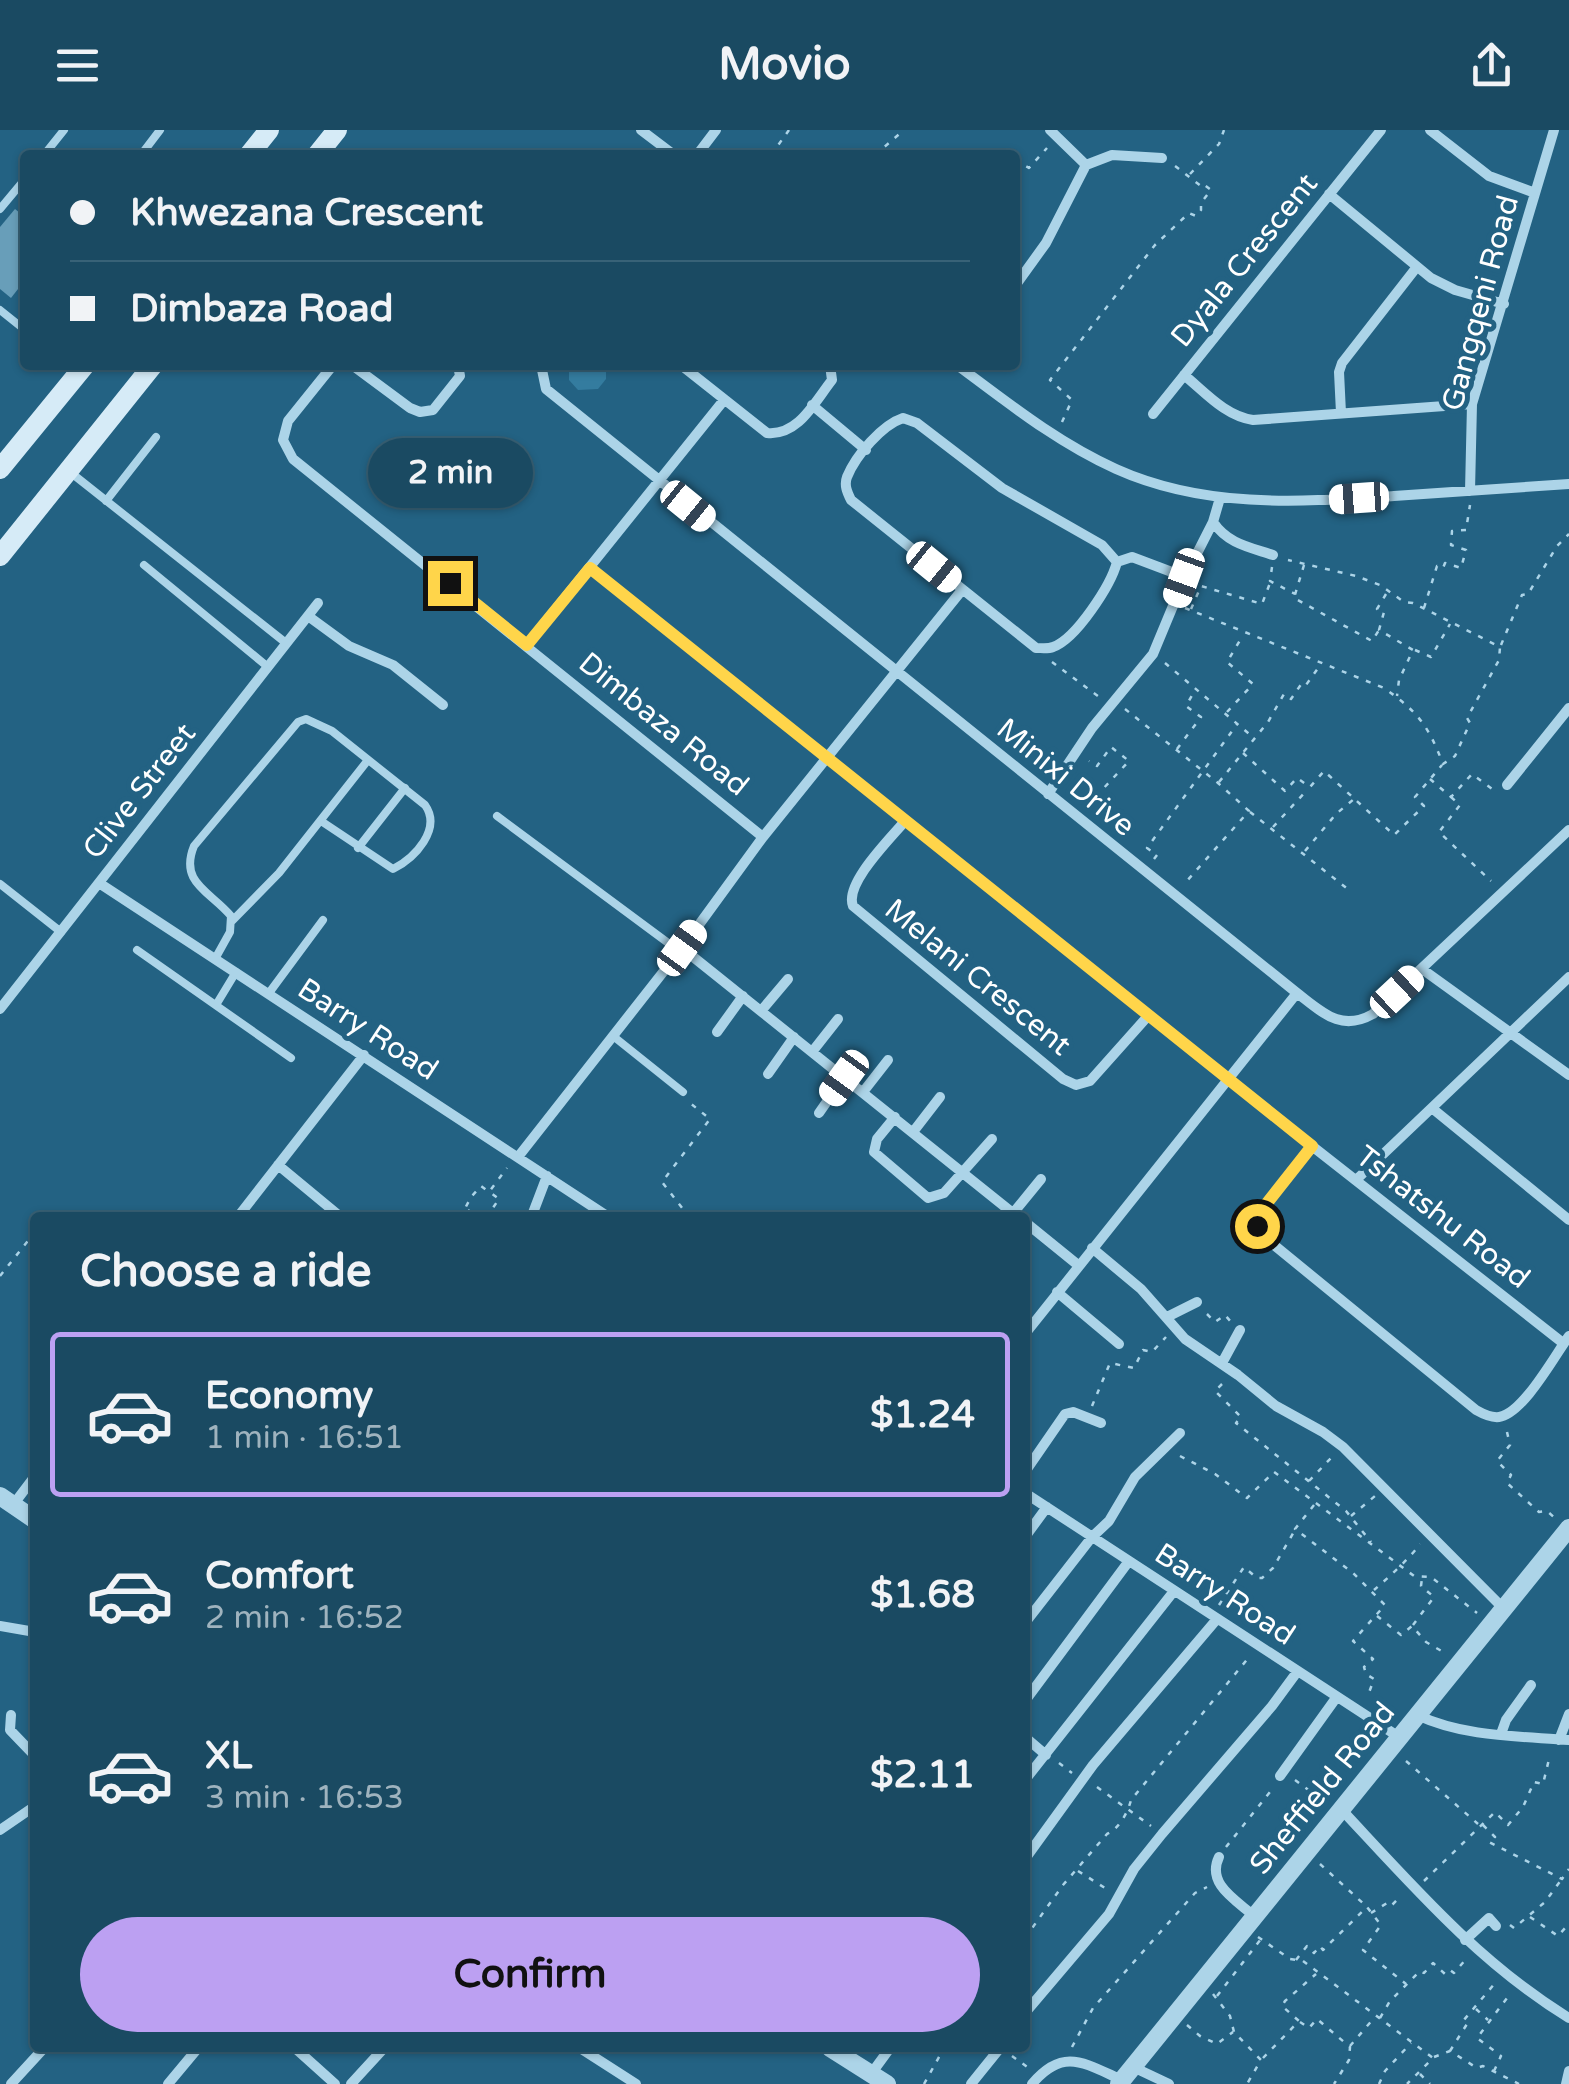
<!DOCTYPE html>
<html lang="en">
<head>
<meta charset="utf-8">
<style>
  body { margin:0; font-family:"Varela Round",sans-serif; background:#235168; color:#f1f3f6; height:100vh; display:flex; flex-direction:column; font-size:38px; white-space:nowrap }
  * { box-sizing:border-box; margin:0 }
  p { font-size:32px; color:#9fb3be }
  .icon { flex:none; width:55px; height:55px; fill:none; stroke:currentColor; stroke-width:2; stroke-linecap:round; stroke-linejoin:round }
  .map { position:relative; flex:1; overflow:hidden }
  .drawer { position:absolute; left:30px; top:1082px; width:1000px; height:840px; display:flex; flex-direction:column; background:#1a4a62; border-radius:10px; box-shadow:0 2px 8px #0004,0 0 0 2px #386277 }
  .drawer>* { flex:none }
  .top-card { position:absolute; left:20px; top:20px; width:1000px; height:220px; border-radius:10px; box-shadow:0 2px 8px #0004,0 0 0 2px #386277; display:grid; align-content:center; height:220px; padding:0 50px; background:#1a4a62 }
  .end { position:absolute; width:45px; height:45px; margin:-22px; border:12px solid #ffd54a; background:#111; box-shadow:0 0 0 5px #111 }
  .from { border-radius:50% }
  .bubble { position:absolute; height:70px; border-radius:35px; background:#1a4a62; box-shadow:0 2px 8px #0004,0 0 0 2px #386277; font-size:32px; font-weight:700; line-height:70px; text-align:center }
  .car { position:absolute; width:30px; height:60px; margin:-30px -15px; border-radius:12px; box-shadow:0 0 8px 2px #0007; background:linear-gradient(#fff 24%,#345 0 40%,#fff 0 76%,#345 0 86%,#fff 0) }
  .top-card b { display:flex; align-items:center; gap:35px; height:95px; font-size:38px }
  .top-card b+b { border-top:2px solid #386277 }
  .top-card i { width:25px; height:25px; background:#f1f3f6 }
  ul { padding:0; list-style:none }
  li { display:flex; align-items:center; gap:30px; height:165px; margin:0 20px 15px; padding:0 30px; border:5px solid transparent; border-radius:10px }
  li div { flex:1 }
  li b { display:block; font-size:38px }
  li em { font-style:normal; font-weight:700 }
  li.active { border-color:#bca0f2 }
  li>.icon { width:90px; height:90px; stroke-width:1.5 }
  h2 { padding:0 50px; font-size:45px; line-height:120px }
  .action { display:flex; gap:20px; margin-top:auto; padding:20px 50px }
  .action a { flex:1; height:115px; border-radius:60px; background:#bca0f2; color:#111; font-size:40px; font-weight:700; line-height:115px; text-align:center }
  header { display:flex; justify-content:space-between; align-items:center; height:130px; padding:0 50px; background:#1a4a62; font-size:45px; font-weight:700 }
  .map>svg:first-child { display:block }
  .green { fill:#347c9f }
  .building { fill:#689eb9 }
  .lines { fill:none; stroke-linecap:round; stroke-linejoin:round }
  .path { stroke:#acd4e8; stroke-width:2.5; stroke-dasharray:5 8; stroke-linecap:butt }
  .service { stroke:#acd4e8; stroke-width:8 }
  .minor { stroke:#acd4e8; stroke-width:10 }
  .tertiary { stroke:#acd4e8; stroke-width:18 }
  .secondary { stroke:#d6ebf7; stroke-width:20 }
  .route { stroke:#ffd54a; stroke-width:12 }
  .labels { text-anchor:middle; stroke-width:10; stroke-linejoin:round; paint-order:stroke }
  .street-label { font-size:30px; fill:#fff; stroke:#236283 }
</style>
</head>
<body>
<header><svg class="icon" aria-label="menu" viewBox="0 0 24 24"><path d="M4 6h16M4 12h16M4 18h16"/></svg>Movio<svg class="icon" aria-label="share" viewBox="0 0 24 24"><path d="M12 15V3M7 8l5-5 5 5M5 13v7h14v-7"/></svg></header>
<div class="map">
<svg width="1569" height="1954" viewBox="0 0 1569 1954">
  <rect width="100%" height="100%" fill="#236283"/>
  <path class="green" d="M 569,235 L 606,235 L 606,249 L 598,259 L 578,260 L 569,250 Z"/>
  <path class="building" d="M 15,79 L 25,87 L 25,150 L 11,168 L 0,159 L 0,97 Z"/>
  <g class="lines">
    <path class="path" d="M 754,25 L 759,25
      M 771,25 L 789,0
      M 875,25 L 904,0
      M 1015,30 L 1029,38 L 1047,18
      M 1190,44 L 1219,14 L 1224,0
      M 1062,292 L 1072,270 L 1050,250 L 1155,115 L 1189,83 L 1196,86 L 1201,80 L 1201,73 L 1211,60 L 1203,54 L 1201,56 L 1175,36
      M 1304,435 L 1294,468 L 1372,511 L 1379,500
      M 1272,437 L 1270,451 L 1295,464
      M 1386,464 L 1377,479 L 1384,482 L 1379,500 L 1413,520 L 1399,550 L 1397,566
      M 1185,478 L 1384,558 C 1418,582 1428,595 1443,634 L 1455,626 L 1470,593 L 1467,588 L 1499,530 L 1500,517 L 1413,473 L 1404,472 L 1380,455 L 1356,446 L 1288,430
      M 1424,478 L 1437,436 L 1443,438 L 1445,433 L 1461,438 L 1466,420 L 1451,415 L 1452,401 L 1466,400 L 1470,375
      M 1191,479 L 1201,456 L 1262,474 L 1270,453
      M 1501,515 L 1522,465 L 1528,464 L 1557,416 L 1569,404
      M 1415,520 L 1431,527 L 1450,494
      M 1052,532 L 1098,566
      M 1165,533 L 1254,608
      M 1125,579 L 1218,653 L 1249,681 L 1185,753
      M 1227,582 L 1253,554 L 1227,532 L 1242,507
      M 1177,619 L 1201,587 L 1186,576 L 1195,560
      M 1243,623 L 1285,661 L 1297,648 L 1310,657 L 1324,641 L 1394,705 L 1424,676 L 1415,667 L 1442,635
      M 1430,649 L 1451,667 L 1472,644 L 1495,661
      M 1219,652 L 1268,592 L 1284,564 L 1291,569 L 1302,553 L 1306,555 L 1321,534
      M 1451,667 L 1460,675 L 1439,702 L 1491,751
      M 1087,676 L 1129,631 L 1111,617 L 1097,636 L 1089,631
      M 1250,682 L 1349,760
      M 1273,697 L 1308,659
      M 1305,721 L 1336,684 L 1354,669
      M 1154,729 L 1157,725 L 1147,718 L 1238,593
      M 468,1080 L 479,1088
      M 460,1088 L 471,1067 L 481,1056 L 489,1062 L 507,1038
      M 486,1088 L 499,1069 L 491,1063
      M 682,1088 L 686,1083 L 662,1052 L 710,989 L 690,973
      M 0,1146 L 35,1102
      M 1207,1184 L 1215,1192 L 1225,1185 L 1231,1192
      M 1222,1254 L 1215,1261 L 1241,1287 L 1236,1293 L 1346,1381 L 1371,1412
      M 1092,1276 L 1110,1233 L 1134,1238 L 1143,1220 L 1152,1222 L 1166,1207
      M 1507,1302 L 1510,1315 L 1497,1331 L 1511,1345 L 1507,1353 L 1539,1382 L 1547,1381 L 1556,1389
      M 1180,1326 L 1215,1344 L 1247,1368 L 1274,1342 L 1414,1446 L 1431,1447 L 1477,1483
      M 1309,1351 L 1331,1328
      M 1314,1375 L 1295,1399 L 1353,1443 L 1385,1475 L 1353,1511 L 1373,1529 L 1364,1537 L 1366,1544 L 1374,1549 L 1367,1568
      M 1351,1386 L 1375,1366
      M 1374,1460 C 1389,1447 1409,1429 1420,1414
      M 1219,1475 L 1244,1437 L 1257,1448 L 1262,1448 L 1273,1438 L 1295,1400
      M 1377,1486 L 1401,1505 L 1412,1496 L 1426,1512 L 1445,1523
      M 1413,1495 L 1434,1467 L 1421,1456 L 1422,1448
      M 1406,1631 L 1478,1694
      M 1059,1633 L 1072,1643
      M 1295,1650 L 1325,1672
      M 1097,1657 L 1151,1696
      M 1483,1695 L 1495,1707 L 1489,1712 L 1562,1749 L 1569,1739
      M 1226,1717 L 1274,1657
      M 1320,1734 L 1366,1776
      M 1078,1741 L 1105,1758
      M 1424,1751 L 1495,1682 L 1508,1695 L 1523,1677 L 1534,1652 L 1543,1654 L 1550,1625
      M 1371,1783 L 1387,1773 L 1391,1776 L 1401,1766
      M 1530,1787 L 1558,1806 L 1566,1797 L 1569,1799
      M 1510,1795 L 1514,1798 L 1545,1772 L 1561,1750
      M 1258,1807 L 1290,1829 L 1303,1831 L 1433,1928 L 1407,1954
      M 1025,1808 L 1063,1755 L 1107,1704 C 1119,1699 1128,1682 1131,1670 L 1250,1526
      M 1296,1830 L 1307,1816 L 1314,1823 L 1320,1816 L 1323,1820 L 1367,1777 L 1381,1795 L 1363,1820 L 1406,1854
      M 1213,1864 L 1230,1886 L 1234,1902 L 1261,1930 L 1247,1954
      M 1217,1866 L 1261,1809
      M 1476,1879 L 1488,1890
      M 1380,1888 L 1390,1871 L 1420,1841 L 1424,1843 L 1433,1833 L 1445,1844 L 1450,1840 L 1454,1843 L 1467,1828
      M 1300,1892 L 1309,1898 L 1317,1889 L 1350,1917 L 1349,1930 L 1334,1954
      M 1187,1895 L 1200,1906 L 1217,1914 L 1233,1902
      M 1350,1916 L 1374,1888
      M 1072,1917 L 1093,1878 L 1195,1763 L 1207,1757
      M 1450,1921 L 1467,1894 L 1463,1891 L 1496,1852
      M 1012,1926 L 1030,1939
      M 1434,1927 L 1450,1921 L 1477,1938 L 1483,1936 L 1519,1954
      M 1263,1928 L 1299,1891 L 1282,1876 L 1285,1871 L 1316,1844
      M 1494,1941 L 1501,1926 L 1477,1908 L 1510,1864
      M 1420,1944 L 1430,1954
      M 924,1954 L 944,1918
      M 1379,1954 L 1385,1941 L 1411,1913"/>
    <path class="service" d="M 44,25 L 64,0
      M 141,25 L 160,0
      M 0,79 L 25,49
      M 0,180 L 25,200
      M 70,342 L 286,513
      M 106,371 L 156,307
      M 144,435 L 268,537
      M 497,686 L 679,821
      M 358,718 L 405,658
      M 0,754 L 61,802
      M 232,791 L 279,743 L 368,630
      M 137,820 L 291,928
      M 215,829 L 230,802 L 231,786 C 210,761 179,753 194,716 L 298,592 L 306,589 L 332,601 L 425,675 C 442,699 415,728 393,739 L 321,691
      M 269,863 L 323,790
      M 216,875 L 236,842
      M 613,906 L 683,962"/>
    <path class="minor" d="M 641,0 L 674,25
      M 1050,0 L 1086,35
      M 1430,0 L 1489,46 L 1535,63
      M 507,25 L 524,25
      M 697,25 L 716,0
      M 1329,64 L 1431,148 L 1455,160 L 1504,174
      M 1015,156 L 1046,113 L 1086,35 L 1112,25 L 1162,28
      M 333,235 L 288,291 L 283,310 L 293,329 L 763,707
      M 352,235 L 410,278 L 420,282 L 433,280 L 460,246 L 458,235
      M 541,235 L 546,259 L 1297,863 C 1323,883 1341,902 1373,884 L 1569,700
      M 681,235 L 767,303 C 798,306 814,273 832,250 L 830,235
      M 957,235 C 1008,273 1058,313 1116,339 C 1205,379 1299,372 1394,366 C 1452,362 1511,358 1569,354
      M 1184,245 C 1205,262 1225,286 1253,290 L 1472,274
      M 812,275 L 866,320
      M 1341,283 L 1339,242 L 1342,233 L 1416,138
      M 1153,284 L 1381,0
      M 903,288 L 917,293 L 1002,358 L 1102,415 L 1117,432 C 1111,455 1076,509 1053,517 C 1048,519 1042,518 1036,518 L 851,370 C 847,362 844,355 847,347 C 856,325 882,295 903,288 Z
      M 1470,361 L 1472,274 L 1554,0
      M 1213,392 C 1228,414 1249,417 1273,425
      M 1117,432 L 1132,427 L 1185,447
      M 590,438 L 1312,1016 L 1563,1213
      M 308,486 L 349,516 L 393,535 L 443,575
      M 527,515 L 724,270
      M 1507,655 L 1569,578
      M 1048,664 L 1092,598 L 1153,524 L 1185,447 L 1213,392 L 1220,368
      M 905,691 C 890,709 844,754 853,776 L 1063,949 L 1076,955 L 1090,951 L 1148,886
      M 99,753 L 610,1088
      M 682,818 L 1019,1088
      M 1422,839 L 1569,945
      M 0,879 L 318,473
      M 761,881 L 788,849
      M 717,902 L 743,866
      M 812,922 L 838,889
      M 768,944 L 794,907
      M 863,962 L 888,930
      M 1433,979 L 1569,1090
      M 819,983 L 844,947
      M 895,987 L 877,1009 L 874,1022 L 928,1068 L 944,1063 L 992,1009
      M 913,1002 L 940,967
      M 1312,1016 L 1260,1082 L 1258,1102 L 1476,1280 C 1483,1284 1491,1288 1499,1287 C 1523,1284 1555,1225 1569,1206
      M 518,1027 L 682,818 L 763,707 L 962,460
      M 278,1035 L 342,1088
      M 1356,1050 L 1569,847
      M 1010,1087 L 1041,1049
      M 237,1088 L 364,925
      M 531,1088 L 547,1046
      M 1025,1092 L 1078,1135
      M 1092,1118 L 1141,1159 L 1185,1209 L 1238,1245 L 1276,1276 L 1323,1302 L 1343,1317 L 1503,1478
      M 1057,1162 L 1119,1214
      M 1167,1187 L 1197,1172
      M 1025,1204 L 1297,863
      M 1222,1233 L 1240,1200
      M 1025,1342 L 1065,1284 L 1073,1282 L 1101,1293
      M 1025,1363 L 1399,1607
      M 13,1375 L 35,1346
      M 1025,1407 L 1047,1377
      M 1025,1493 L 1092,1407 L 1109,1391 L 1135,1347 L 1180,1303
      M 0,1496 L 35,1502
      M 1025,1571 L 1129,1431
      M 11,1585 L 10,1600 L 35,1626
      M 1417,1585 C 1464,1607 1517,1606 1569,1610
      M 1501,1604 L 1506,1590 L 1531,1555
      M 1025,1607 L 1046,1625
      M 1559,1610 L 1569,1584
      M 1280,1646 L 1336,1568
      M 1025,1650 L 1174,1461
      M 1341,1679 C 1412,1755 1479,1833 1569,1888
      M 0,1700 L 35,1676
      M 1219,1727 C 1206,1754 1236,1770 1254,1786
      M 1025,1729 L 1093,1635 L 1217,1489
      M 1465,1810 L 1489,1788 L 1496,1796
      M 1025,1883 L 1109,1784 L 1134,1739 L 1162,1704 L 1272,1576 L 1297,1542
      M 295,1918 L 335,1954
      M 580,1918 L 636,1954
      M 1133,1937 L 1169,1954
      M 871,1944 L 890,1918
      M 11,1954 L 44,1918
      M 168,1954 L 198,1918
      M 351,1954 L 384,1918
      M 971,1954 L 1000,1918
      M 1032,1954 C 1063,1917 1084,1933 1122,1950
      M 1566,1954 L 1569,1941"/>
    <path class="tertiary" d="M 0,1366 L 35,1390
      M 830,1918 L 887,1954
      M 1119,1954 L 1569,1398"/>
    <path class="secondary" d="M 249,25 L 269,0
      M 317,25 L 337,0
      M 0,339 L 85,235
      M 0,426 L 153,235"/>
  </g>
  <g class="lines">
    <path class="route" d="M 450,453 L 527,515 L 590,438 L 1312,1016 L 1260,1082 L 1257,1096"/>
  </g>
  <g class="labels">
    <g class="street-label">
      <text transform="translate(1244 130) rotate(-51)" y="10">Dyala Crescent</text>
      <text transform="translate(1480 173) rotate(-75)" y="10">Gangqeni Road</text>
      <text transform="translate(664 594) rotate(39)" y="10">Dimbaza Road</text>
      <text transform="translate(1066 647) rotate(39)" y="10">Minixi Drive</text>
      <text transform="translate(139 661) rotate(-52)" y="10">Clive Street</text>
      <text transform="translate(978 847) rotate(39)" y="10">Melani Crescent</text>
      <text transform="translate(368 899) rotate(33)" y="10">Barry Road</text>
      <text transform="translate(1443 1087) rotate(38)" y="10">Tshatshu Road</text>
      <text transform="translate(1225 1464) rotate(33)" y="10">Barry Road</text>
      <text transform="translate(1322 1658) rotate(-51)" y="10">Sheffield Road</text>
    </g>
  </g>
</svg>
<i class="end from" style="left:1257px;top:1096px"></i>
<i class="end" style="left:450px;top:453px"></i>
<div class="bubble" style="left:368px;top:308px;width:165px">2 min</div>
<i class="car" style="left:1359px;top:368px;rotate:266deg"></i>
<i class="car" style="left:688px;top:376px;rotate:129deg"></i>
<i class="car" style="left:934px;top:437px;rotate:129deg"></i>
<i class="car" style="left:1184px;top:448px;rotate:200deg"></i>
<i class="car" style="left:682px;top:818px;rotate:36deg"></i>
<i class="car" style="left:1397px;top:862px;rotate:47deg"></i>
<i class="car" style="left:844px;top:948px;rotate:216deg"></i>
<div class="top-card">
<b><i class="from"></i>Khwezana Crescent</b>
<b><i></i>Dimbaza Road</b>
</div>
<section class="drawer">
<h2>Choose a ride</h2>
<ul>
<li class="active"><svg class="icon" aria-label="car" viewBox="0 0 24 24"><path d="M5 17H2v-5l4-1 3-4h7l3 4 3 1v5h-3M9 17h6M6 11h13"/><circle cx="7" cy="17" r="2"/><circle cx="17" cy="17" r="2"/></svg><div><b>Economy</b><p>1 min · 16:51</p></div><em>$1.24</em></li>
<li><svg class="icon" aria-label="car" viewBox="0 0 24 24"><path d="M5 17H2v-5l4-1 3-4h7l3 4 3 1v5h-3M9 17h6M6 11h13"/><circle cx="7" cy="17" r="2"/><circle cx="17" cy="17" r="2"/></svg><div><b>Comfort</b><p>2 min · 16:52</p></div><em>$1.68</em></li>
<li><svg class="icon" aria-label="car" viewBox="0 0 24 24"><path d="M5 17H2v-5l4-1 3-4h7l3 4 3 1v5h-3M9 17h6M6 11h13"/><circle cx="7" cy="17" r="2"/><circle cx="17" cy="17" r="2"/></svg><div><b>XL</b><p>3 min · 16:53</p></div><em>$2.11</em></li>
</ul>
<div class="action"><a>Confirm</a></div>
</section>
</div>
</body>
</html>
